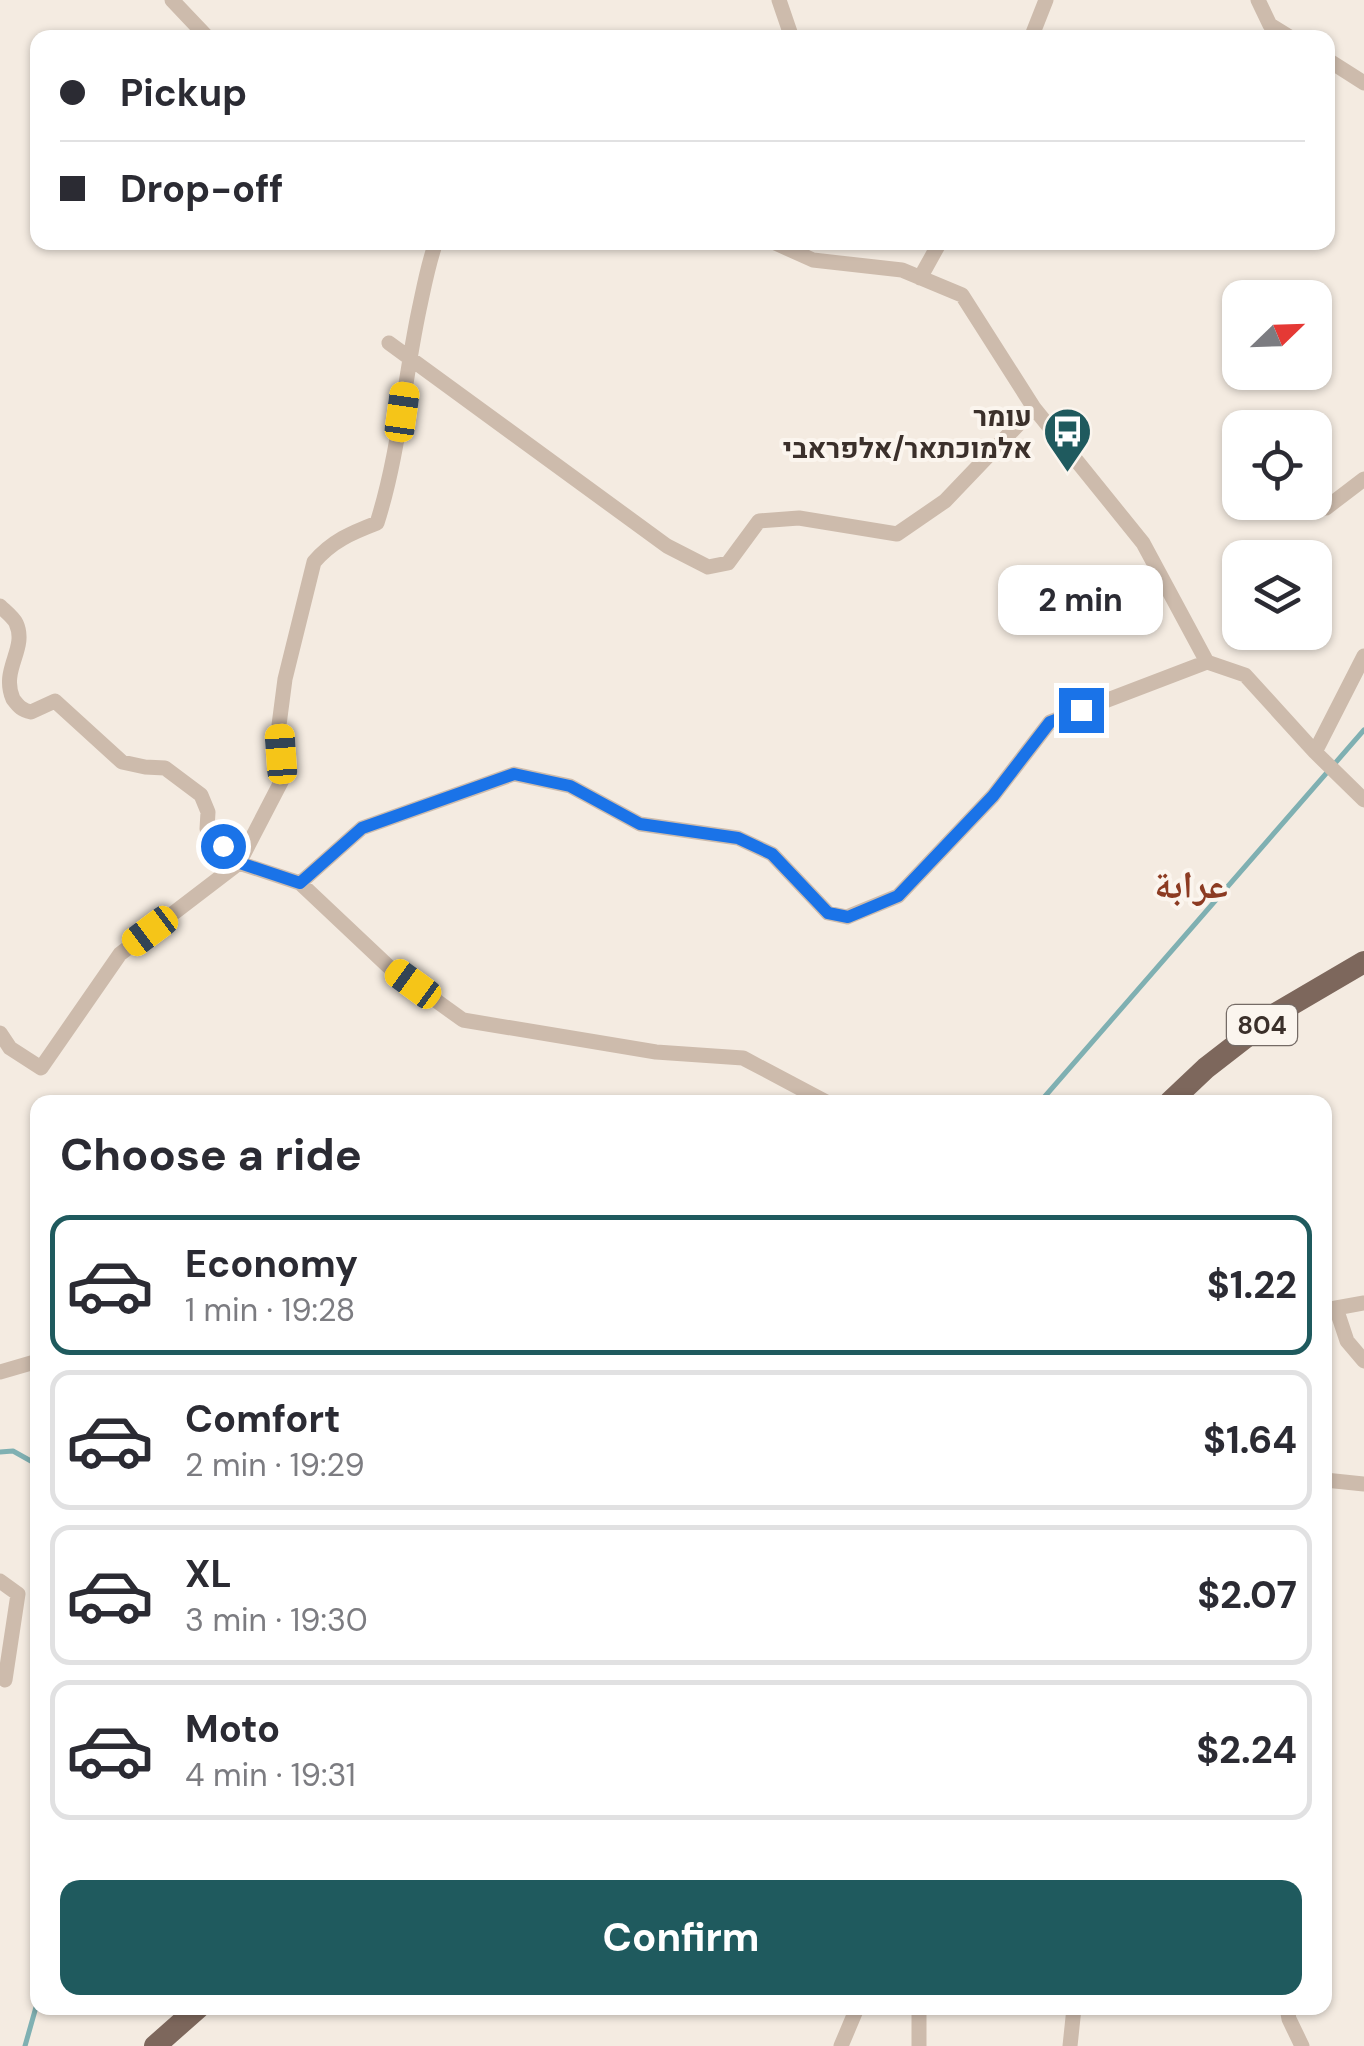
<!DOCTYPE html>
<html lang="en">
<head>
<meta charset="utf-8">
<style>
  body { margin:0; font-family:"DM Sans","Noto Naskh Arabic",Heebo,sans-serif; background:#f7f7f7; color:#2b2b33; height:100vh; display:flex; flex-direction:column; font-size:38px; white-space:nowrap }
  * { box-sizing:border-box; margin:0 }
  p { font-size:32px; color:#7c7c81 }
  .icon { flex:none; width:55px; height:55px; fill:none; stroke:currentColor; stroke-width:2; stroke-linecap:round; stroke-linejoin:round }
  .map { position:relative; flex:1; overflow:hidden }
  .drawer { position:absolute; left:30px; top:1095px; width:1302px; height:920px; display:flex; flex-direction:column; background:#fff; border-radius:20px; box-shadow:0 2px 8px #0004 }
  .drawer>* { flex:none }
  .guide { position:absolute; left:30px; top:30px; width:1305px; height:220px; border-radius:20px; box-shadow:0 2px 8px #0004; display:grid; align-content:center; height:220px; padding:0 30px; background:#fff }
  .needle { width:65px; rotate:67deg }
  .tools { position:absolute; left:1222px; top:280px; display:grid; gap:20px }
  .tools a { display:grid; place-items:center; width:110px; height:110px; border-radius:20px; background:#fff; box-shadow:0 2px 8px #0004; font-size:50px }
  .end { position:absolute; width:45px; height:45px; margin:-22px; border:12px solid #1a73e8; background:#fff; box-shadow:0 0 0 5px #fff }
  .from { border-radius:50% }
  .bubble { position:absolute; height:70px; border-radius:20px; background:#fff; box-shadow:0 2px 8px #0004; font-size:32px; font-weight:700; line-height:70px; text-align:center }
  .car { position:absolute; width:30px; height:60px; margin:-30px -15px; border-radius:12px; box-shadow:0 0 8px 2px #0007; background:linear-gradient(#f5c518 24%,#345 0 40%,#f5c518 0 76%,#345 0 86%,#f5c518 0) }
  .guide b { display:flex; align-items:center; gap:35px; height:95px; font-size:38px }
  .guide b+b { border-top:2px solid #e1e1e2 }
  .guide i { width:25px; height:25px; background:#2b2b33 }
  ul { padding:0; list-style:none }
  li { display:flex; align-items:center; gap:30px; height:140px; margin:0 20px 15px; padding:0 10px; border:5px solid #e1e1e2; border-radius:20px }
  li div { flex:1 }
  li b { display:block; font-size:38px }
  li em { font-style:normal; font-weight:700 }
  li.selected { border-color:#1f5a5e }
  li>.icon { width:90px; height:90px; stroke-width:1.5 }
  h2 { padding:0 30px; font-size:45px; line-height:120px }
  .action { display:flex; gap:20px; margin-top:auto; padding:20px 30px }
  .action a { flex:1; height:115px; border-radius:20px; background:#1f5a5e; color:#fff; font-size:40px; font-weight:700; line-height:115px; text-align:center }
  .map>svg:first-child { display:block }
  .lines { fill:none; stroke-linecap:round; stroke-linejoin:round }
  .stream { stroke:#7fb0b2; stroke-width:5 }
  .street { stroke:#cdbbac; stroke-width:15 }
  .primary { stroke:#7d675c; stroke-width:22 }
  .route { stroke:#1a73e8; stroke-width:12 }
  .labels { text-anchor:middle; stroke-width:8; stroke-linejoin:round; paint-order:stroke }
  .shield { fill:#fbf5ee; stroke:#756b66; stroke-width:2.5 }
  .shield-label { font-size:25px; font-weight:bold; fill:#3b302b }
  .poi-label { font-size:28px; font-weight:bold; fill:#3b302b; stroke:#fbf5ee; text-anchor:end }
  .district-label { font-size:38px; font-weight:bold; fill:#8c3b22; stroke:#fbf5ee }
</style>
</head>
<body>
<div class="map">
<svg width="1364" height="2046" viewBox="0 0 1364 2046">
  <rect width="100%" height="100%" fill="#f4ebe1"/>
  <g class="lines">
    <path class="stream" d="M 1040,1102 L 1364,730
      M 0,1452 L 13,1451 L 38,1465
      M 25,2046 L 38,2000"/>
    <path class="street" d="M 172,0 L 208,38
      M 779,0 L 792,38
      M 1258,0 L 1270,25 L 1291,38
      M 1031,38 L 1046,0
      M 1328,60 L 1364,83
      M 773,242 L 813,260 L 902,270 L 962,295 L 1034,408 L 1143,543 L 1207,662 L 1245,675 L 1315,752 L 1364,800
      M 920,278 L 940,242
      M 389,343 L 667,546 L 708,567 L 728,563 L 759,521 L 799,518 L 897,534 L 945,501 L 1034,408
      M 1326,508 L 1364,479
      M 0,606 C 5,611 13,617 16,623 C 28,649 0,669 13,699 C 19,707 22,710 31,712 L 55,701 L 122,762 L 145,767 L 165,768 L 201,795 L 208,812 L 207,829 L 239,863 L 300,883 L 388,966 L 463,1020 L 656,1052 L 743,1058 L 826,1102
      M 1315,752 L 1364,656
      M 300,883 L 362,828 L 514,774 L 570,786 L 640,824 L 738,838 L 772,854 L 828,913 L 847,917 L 898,896 L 993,796 L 1050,722 L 1207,662
      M 0,1033 L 10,1048 L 41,1068 L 120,954 L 239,863 L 282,780 L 279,725 L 285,679 L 314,562 C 332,541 351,533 377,523 C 399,454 404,381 419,310 C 424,287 428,264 436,242
      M 1336,1308 L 1347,1341 L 1364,1361
      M 1325,1310 L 1364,1303
      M 0,1372 L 38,1361
      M 1325,1480 L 1364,1484
      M 0,1581 L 18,1594 L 5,1680
      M 919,2008 L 919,2046
      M 1287,2008 L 1289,2019 L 1302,2046
      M 841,2046 L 857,2008
      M 1070,2046 L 1074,2008"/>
    <path class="primary" d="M 1170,1102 L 1206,1068 L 1277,1013 L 1364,962
      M 155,2046 L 198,2008"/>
  </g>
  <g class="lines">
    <path class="route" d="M 223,846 L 240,863 L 300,883 L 362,828 L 514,774 L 570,786 L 640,824 L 738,838 L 772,854 L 828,913 L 848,917 L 898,896 L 993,796 L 1050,722 L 1081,710"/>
  </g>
  <defs>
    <symbol id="bus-pin" viewBox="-11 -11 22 30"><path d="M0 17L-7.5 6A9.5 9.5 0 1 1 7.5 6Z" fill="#1f5a5e" stroke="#fbf5ee"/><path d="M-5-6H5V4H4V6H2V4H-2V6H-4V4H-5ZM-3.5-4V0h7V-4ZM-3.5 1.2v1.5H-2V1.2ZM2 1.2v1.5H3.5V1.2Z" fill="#fff"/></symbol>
  </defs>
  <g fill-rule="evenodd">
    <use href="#bus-pin" x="1040" y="404" width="55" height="75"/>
  </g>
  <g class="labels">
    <rect class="shield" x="1227" y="1005" width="70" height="40" rx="8"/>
    <g class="shield-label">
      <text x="1262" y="1034">804</text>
    </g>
    <g class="poi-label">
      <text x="1032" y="426">עומר<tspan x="1032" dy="32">אלמוכתאר/אלפראבי</tspan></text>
    </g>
    <g class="district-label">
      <text x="1191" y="898">عرابة</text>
    </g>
  </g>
</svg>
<div class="tools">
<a><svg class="needle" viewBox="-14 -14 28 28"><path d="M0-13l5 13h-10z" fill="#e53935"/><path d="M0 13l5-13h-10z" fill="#7c7c81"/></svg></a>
<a><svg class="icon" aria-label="locate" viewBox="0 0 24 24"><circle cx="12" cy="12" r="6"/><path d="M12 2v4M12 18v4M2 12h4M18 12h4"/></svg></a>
<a><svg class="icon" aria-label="layers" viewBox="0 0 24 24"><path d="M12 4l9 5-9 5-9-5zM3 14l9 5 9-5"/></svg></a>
</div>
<i class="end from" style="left:223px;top:846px"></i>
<i class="end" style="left:1081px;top:710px"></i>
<div class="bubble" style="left:998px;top:565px;width:165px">2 min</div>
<i class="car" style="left:402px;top:412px;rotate:8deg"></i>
<i class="car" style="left:281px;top:754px;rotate:356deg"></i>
<i class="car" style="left:150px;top:931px;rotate:233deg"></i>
<i class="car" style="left:413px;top:984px;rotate:306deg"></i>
<div class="guide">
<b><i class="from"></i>Pickup</b>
<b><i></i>Drop-off</b>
</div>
<section class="drawer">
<h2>Choose a ride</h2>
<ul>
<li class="selected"><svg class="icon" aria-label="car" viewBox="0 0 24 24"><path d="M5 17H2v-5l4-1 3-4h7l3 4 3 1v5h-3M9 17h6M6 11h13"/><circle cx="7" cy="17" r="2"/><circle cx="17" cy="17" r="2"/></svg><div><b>Economy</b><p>1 min · 19:28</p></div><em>$1.22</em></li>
<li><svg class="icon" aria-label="car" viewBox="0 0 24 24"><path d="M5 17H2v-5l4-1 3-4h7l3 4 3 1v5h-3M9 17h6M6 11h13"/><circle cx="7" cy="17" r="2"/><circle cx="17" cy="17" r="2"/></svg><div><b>Comfort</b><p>2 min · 19:29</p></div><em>$1.64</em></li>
<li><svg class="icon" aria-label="car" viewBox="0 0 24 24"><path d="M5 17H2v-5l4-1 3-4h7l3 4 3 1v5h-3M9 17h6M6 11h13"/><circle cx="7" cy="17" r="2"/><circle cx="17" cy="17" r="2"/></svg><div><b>XL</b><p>3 min · 19:30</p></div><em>$2.07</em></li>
<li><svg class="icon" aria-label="car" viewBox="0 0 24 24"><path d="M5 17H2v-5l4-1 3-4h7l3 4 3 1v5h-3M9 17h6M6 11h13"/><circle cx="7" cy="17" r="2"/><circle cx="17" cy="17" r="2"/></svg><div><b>Moto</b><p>4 min · 19:31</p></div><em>$2.24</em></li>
</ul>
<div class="action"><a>Confirm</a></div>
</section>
</div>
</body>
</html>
